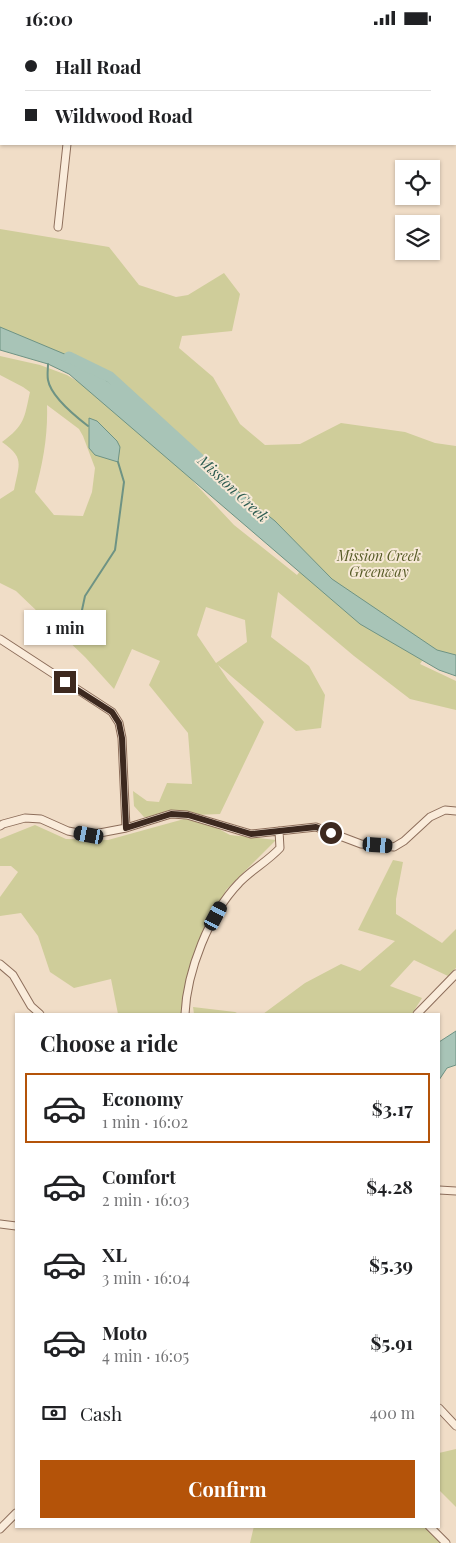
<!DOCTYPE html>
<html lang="en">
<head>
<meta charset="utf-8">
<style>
  body { margin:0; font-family:"Playfair Display",serif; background:#f2f2f2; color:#202124; height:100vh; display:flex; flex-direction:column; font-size:19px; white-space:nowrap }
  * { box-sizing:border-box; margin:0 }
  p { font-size:16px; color:#757577 }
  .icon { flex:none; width:28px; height:28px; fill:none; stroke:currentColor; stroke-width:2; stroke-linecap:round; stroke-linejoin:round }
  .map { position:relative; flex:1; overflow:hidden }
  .details { position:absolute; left:15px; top:978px; width:425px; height:515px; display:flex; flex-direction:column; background:#fff; border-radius:0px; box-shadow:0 1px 4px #0004 }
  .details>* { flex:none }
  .hud { position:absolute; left:0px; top:0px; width:456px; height:110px; box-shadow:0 1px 4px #0004; display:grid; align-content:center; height:110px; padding:0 25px; background:#fff }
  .buttons { position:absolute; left:395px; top:125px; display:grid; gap:10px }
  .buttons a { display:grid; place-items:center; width:45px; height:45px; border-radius:0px; background:#fff; box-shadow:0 1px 4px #0004; font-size:25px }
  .end { position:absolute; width:22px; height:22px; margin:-11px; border:6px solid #3d291f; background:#fff; box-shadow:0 0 0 2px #fff }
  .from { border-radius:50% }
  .bubble { position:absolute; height:35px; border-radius:0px; background:#fff; box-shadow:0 1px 4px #0004; font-size:16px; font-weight:700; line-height:35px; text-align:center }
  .car { position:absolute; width:15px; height:30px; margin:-15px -8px; border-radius:6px; box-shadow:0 0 4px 1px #0007; background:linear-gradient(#222 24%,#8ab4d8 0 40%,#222 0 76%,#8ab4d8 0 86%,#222 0) }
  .hud b { display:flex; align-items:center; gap:18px; height:48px; font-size:19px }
  .hud b+b { border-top:1px solid #e0e0e0 }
  .hud i { width:12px; height:12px; background:#202124 }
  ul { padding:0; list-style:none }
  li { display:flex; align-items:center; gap:15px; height:70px; margin:0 10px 8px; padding:0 15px; border:2px solid transparent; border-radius:0px }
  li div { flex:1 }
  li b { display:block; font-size:19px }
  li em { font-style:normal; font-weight:700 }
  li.current { border-color:#b45309 }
  li>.icon { width:45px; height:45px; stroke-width:1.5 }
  h2 { padding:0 25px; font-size:22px; line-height:60px }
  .pay { display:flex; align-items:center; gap:12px; height:55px; padding:0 25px; font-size:19px }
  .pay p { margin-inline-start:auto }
  .cta { display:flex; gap:10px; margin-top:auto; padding:10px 25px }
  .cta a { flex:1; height:58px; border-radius:0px; background:#b45309; color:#fff; font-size:20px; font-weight:700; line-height:58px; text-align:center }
  .status { display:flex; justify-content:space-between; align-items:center; height:35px; padding:0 25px; background:#fff; direction:ltr }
  .status svg { height:14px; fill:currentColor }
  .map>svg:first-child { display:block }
  .green { fill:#cfcd9a; fill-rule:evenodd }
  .water { fill:#a8c4b7; stroke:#6e9384 }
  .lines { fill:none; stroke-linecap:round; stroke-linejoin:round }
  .stream { stroke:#6e9384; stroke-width:2 }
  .river { stroke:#a8c4b7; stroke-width:11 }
  .street-casing { stroke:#8d6e5b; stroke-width:9 }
  .street { stroke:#faecdb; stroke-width:7 }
  .route { stroke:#3d291f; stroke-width:6 }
  .labels { text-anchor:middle; stroke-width:4; stroke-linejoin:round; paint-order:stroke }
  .park-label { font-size:14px; font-style:italic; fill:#555a25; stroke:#f7e9d7 }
  .water-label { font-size:15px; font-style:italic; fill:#2e5d52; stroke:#f7e9d7 }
</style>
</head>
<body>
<div class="status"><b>16:00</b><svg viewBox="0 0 49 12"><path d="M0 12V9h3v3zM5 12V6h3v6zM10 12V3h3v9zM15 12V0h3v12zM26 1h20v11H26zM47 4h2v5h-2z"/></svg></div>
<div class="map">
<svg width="456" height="1508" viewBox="0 0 456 1508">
  <rect width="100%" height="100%" fill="#f0ddc7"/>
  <path class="green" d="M 0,194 L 109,212 L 139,250 L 176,262 L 188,260 L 224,238 L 240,259 L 232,296 L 182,301 L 179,313 L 213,342 L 240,389 L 265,410 L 300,409 L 341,388 L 405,397 L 435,408 L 456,411 L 456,638 L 424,623 L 420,629 L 456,646 L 456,675 L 410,664 L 354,621 L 278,557 L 271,602 L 309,631 L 325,660 L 321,693 L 296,696 L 218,630 L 228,645 L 264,687 L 220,779 L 144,782 L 134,771 L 133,756 L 147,766 L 159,767 L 167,748 L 192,749 L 188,698 L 149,650 L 160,626 L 132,614 L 114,654 L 85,622 L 16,556 L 0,548 L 0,464 L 14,455 C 19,429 25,423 2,407 C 25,390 24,384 30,357 L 23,352 L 0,340 L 0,321 L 40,330 L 67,340 L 93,356 L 160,411 L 234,490 L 297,540 L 301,535 L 121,372 L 45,323 L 0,308 ZM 47,370 L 79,394 L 83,401 L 95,433 L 92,457 L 83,481 L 54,480 L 35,457 C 43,428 48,401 47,370 ZM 206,572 L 245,585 L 247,607 L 216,628 L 197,600 Z
    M 195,781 L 230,800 L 276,805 L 226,855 L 193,923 L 185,974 L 181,979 L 118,979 L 111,944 L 74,953 L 50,937 L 38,901 L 21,878 L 0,881 L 0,862 L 18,837 L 11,831 L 0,831 L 0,804 L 35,790 L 66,804 L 108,805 Z
    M 393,825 L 403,827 L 396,864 L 396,879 L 442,908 L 456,894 L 456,933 L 448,941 L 414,925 L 390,951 L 422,963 L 412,979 L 263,979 L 305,948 L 341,929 L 360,936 L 395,906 L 358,895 Z
    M 193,972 L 235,977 L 239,979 L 194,979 Z
    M 456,1414 L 456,1472 L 439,1455 L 439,1418 Z
    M 254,1491 L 429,1491 L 445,1508 L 250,1508 Z"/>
  <path class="water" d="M 0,292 L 74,323 L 131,363 L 184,413 L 275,486 L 332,544 L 437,615 L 456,620 L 456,641 L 439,635 L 360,589 L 69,339 L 48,329 L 0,315 Z
    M 89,383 L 97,386 L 117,406 L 120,412 L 118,427 L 95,420 L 89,413 Z
    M 456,996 L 456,1030 L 447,1033 L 439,1045 L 439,1007 Z"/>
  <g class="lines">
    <path class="stream" d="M 48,329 C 48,334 47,340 48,345 C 51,362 75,381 88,391
      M 79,589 L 85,561 L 115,515 L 124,447 L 118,427"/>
    <path class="river" d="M 69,322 L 110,342 L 227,449"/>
    <defs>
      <path id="street" d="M 79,1 L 79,0
        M 0,78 L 1,79
        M 58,192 L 67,109
        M 0,604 L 112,677 L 119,688 L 122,703 L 126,793
        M 0,791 L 3,789 L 25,783 L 41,784 L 68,796 L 89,800 L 126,793 L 171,779 L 187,780 L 251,799 L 316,792 L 361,809 L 394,812 L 404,806 L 430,782 L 445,775 L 456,776
        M 0,929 L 13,940 L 31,971 L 40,979
        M 185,979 C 187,936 209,879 239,848 C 251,835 267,827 280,813 L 279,796
        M 417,979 L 456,939
        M 439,1155 L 456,1156
        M 0,1189 L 16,1191
        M 439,1373 L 456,1391
        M 429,1491 L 446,1508
        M 0,1494 L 16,1478"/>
    </defs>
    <use href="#street" class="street-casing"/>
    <use href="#street" class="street"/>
  </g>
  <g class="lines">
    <path class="route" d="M 65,647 L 112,677 L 119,688 L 122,703 L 126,793 L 171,779 L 188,780 L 251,799 L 316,792 L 331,798"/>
  </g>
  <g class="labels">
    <g class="park-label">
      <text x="379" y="526">Mission Creek<tspan x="379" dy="16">Greenway</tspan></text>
    </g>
    <g class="water-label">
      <text transform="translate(233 454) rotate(43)" y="5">Mission Creek</text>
    </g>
  </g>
</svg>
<div class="buttons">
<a><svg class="icon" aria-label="locate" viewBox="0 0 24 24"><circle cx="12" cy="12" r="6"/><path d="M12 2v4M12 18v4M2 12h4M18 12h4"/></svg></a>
<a><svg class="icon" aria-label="layers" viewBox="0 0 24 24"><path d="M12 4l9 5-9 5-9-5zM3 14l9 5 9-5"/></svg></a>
</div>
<i class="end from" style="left:331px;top:798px"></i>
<i class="end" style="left:65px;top:647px"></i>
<div class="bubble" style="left:24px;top:575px;width:82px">1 min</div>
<i class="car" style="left:89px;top:800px;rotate:281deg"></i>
<i class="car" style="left:378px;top:810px;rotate:94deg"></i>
<i class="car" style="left:216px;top:881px;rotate:28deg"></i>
<div class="hud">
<b><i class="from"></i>Hall Road</b>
<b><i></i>Wildwood Road</b>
</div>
<section class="details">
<h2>Choose a ride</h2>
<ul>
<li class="current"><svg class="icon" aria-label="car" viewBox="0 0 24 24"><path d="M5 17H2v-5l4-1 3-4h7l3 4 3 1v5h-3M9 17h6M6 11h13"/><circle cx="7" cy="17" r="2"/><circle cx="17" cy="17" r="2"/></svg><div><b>Economy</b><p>1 min · 16:02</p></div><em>$3.17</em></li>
<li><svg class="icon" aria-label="car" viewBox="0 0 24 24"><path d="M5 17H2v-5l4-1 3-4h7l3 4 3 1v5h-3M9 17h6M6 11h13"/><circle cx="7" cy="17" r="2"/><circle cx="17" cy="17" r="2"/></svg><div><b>Comfort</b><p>2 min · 16:03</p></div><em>$4.28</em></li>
<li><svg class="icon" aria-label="car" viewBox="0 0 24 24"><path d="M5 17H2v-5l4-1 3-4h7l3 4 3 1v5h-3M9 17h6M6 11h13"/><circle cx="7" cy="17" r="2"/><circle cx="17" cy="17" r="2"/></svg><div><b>XL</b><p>3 min · 16:04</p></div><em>$5.39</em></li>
<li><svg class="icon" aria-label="car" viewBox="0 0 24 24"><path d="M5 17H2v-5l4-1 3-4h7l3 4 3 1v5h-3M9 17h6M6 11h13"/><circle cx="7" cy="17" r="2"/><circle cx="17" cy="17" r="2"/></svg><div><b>Moto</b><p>4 min · 16:05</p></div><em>$5.91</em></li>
</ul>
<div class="pay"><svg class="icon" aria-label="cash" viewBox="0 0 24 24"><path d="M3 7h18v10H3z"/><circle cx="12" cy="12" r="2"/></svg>Cash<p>400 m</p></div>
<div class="cta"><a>Confirm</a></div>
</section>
</div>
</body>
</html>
